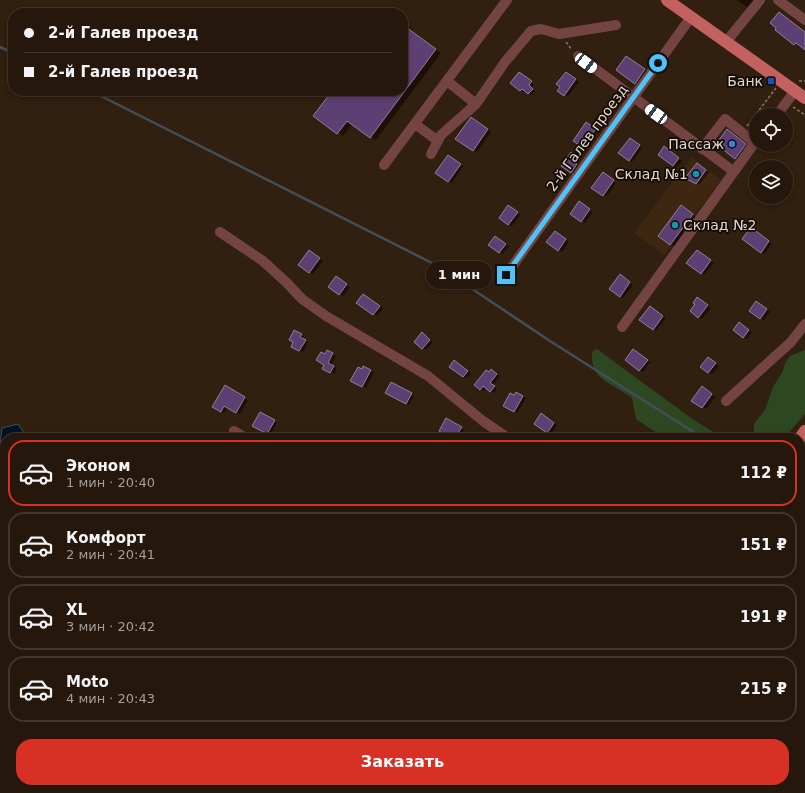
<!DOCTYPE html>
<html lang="ru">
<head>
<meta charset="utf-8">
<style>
  body { margin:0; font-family:"DejaVu Sans",sans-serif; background:#2d2014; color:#f1f3f6; height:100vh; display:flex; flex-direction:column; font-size:15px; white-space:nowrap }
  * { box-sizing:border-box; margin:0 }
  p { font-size:13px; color:#a39f9d }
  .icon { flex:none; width:22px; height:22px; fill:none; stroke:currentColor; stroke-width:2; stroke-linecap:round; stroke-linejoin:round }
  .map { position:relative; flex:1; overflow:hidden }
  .sheet { position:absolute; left:0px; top:433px; width:805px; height:360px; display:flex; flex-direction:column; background:#25170b; border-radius:16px 16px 0 0; box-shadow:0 2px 6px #0003,0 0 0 1px #42362c }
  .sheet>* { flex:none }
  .hud { position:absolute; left:8px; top:8px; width:400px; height:88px; border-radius:16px; box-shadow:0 2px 6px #0003,0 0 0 1px #42362c; display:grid; align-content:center; height:88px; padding:0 16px; background:#25170b }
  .tools { position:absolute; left:749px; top:108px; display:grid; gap:8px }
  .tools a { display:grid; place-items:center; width:44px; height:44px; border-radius:50%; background:#25170b; box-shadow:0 2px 6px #0003,0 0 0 1px #42362c; font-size:20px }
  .end { position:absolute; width:18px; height:18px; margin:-9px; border:5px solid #4fc3f7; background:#111; box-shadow:0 0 0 2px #111 }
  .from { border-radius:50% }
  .bubble { position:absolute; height:28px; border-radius:14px; background:#25170b; box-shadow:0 2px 6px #0003,0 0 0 1px #42362c; font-size:13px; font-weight:700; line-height:28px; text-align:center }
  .car { position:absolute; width:12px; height:24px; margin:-12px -6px; border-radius:5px; box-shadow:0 0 3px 1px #0007; background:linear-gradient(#fff 24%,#345 0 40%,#fff 0 76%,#345 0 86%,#fff 0) }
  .hud b { display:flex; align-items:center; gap:14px; height:38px; font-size:15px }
  .hud b+b { border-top:1px solid #42362c }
  .hud i { width:10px; height:10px; background:#f1f3f6 }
  ul { padding:7px 0 0; list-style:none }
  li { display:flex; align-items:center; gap:12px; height:66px; margin:0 8px 6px; padding:0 8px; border:2px solid #42362c; border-radius:16px }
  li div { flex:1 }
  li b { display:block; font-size:15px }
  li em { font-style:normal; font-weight:700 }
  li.current { border-color:#d93025 }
  li>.icon { width:36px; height:36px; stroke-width:1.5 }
  .cta { display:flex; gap:8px; margin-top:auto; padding:8px 16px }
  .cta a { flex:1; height:46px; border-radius:16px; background:#d93025; color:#fff; font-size:16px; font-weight:700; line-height:46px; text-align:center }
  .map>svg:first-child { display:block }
  .built { fill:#3d2711 }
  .green { fill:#2d4821 }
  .water { fill:#001328; stroke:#444e5a }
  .shadow { fill:#0007 }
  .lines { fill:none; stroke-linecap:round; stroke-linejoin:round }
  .stream { stroke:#444e5a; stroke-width:2.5 }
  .building { fill:#5e3f73; stroke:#8e8098 }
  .path { stroke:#86776a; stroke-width:1.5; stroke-dasharray:3 2; stroke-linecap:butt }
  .minor { stroke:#744443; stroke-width:10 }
  .major { stroke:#c36160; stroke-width:12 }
  .route { stroke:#4fc3f7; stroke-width:5 }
  .transit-dot { fill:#1a4fb4; stroke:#130b05; stroke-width:1.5 }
  .shop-dot { fill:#3f7fe0; stroke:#130b05; stroke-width:1.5 }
  .culture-dot { fill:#0f9aa8; stroke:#130b05; stroke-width:1.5 }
  .labels { text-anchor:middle; stroke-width:3.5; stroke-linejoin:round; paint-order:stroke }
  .poi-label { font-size:14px; fill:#e3d7cd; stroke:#130b05; text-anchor:end }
  .street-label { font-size:14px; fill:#e3d7cd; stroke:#130b05 }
</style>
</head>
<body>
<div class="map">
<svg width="805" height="793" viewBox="0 0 805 793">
  <rect width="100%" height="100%" fill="#311f0f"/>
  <path class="built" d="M 692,157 L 721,180 L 664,255 L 634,233 Z"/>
  <path class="green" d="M 597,349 L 691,418 L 723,438 L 664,438 L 636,419 L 632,398 C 613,383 590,381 592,352 Z
    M 805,350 L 805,414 L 784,438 L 758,438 L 754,434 L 754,424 L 765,410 L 773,387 L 783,371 L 785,363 L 790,356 Z
    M 805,452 L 805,490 L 800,489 L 800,459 Z"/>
  <path class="water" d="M 18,424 L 24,433 L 20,438 L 5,438 L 5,448 L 0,445 L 2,428 Z"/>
  <path class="shadow" d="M 737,0 L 755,0 L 749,8 Z
    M 780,13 L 805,31 L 805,51 L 776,30 Z
    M 403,25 L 441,53 L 376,140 L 352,124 L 343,136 L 314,116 L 333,91 L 403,91 Z
    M 632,60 L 650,73 L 641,86 L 636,83 Z
    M 523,75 L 534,84 L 531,88 L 535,91 L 532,95 L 525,91 L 524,92 L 520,90 Z
    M 569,75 L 579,82 L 567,97 L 564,95 Z
    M 475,120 L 491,132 L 477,152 L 473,150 Z
    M 590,125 L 598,131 L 593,139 L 590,137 L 583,146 L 574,140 Z
    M 731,132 L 749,147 L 739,160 L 736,158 Z
    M 633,141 L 642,148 L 632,162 L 629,160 Z
    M 668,149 L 682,161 L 677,167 L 673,166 Z
    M 574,155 L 580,159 L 577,164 L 580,167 L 574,174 L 571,172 Z
    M 451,158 L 463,166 L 452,183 L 437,172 Z
    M 700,166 L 709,172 L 699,185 L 687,178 Z
    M 606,175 L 616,183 L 606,197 L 603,195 Z
    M 583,204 L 593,212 L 585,223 L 582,221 Z
    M 512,208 L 520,215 L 512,226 L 500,218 Z
    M 686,209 L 697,218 L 676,247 L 671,244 Z
    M 754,230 L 772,244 L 764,254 L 761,252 Z
    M 558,234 L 569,242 L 562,252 L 548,242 Z
    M 498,239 L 509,246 L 503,254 L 490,245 Z
    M 313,253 L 323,261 L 313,274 L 300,265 Z
    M 700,253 L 714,263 L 704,275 L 701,273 Z
    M 623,278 L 633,285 L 623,298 L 620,296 Z
    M 339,279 L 350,287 L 343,296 L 329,287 Z
    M 367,297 L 383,308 L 377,316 L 358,303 Z
    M 701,300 L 711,308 L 702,319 L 691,311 Z
    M 760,304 L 770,312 L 764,320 L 760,318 Z
    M 653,309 L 666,318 L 656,331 L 653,329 Z
    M 742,325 L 752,332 L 747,339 L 734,330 Z
    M 294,332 L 304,337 L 303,339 L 308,342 L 303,352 L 292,347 L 294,342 Z
    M 426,336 L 433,342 L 426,350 L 415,342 Z
    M 328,351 L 336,356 L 331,365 L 337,369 L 334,374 L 324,368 Z
    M 637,352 L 650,362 L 643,372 L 626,360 Z
    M 712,360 L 719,366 L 712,374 L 708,372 Z
    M 458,363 L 471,373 L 467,378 L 463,376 Z
    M 364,367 L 374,372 L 366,388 L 352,380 Z
    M 495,372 L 500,376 L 493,385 L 497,389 L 494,393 L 486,388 L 484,391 L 481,389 L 489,373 Z
    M 391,383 L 414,396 L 409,405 L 386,393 Z
    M 225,386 L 248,400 L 240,414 L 228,407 L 224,413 L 213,407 Z
    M 705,390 L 715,397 L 706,409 L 702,407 Z
    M 516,393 L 526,398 L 517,413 L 505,405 Z
    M 260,413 L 277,423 L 270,435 L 253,426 Z
    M 544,417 L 557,425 L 551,434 L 535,423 Z
    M 447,420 L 464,430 L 460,438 L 452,438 Z
    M 48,434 L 55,438 L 46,438 Z
    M 0,605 L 5,607 L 4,623 L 0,621 Z
    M 0,663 L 5,666 L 0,676 Z
    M 76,788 L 86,788 L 84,792 Z
    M 211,788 L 216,788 L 225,793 L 208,793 Z
    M 252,788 L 257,788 L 266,793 L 249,793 Z
    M 270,788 L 277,788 L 286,793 L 267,793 Z
    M 448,788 L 454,788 L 461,793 L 445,793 Z
    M 607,788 L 637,788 L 639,790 L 637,793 L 607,793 L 604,791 Z
    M 729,788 L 740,793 L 727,793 Z
    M 12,790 L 19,793 L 11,793 Z"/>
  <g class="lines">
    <path class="stream" d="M 0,47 L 13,53
      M 91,91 L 438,266 L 550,341 L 703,438
      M 800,483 L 805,483"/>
  </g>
  <path class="building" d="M 779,12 L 805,32 L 805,50 L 796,43 L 794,45 L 775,30 L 776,28 L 770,23 Z
    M 403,25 L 436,49 L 370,138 L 347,121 L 337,134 L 313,116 L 332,91 L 403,91 Z
    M 626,56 L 645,69 L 635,84 L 616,70 Z
    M 519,72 L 532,81 L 529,85 L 533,89 L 528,94 L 522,89 L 520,91 L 510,83 Z
    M 566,72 L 576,79 L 564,96 L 557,91 L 560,87 L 556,84 Z
    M 471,117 L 488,129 L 473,151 L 455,139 Z
    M 586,122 L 596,129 L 589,138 L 587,135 L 579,145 L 573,141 Z
    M 727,129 L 746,144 L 735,159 L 716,144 Z
    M 630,138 L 640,145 L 629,161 L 618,153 Z
    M 664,146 L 679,158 L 673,166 L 658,155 Z
    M 571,152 L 578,157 L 574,162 L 577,164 L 571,173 L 561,166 Z
    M 448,155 L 461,164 L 448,182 L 435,173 Z
    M 697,163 L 706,170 L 696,184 L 685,178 Z
    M 603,172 L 614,180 L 603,196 L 591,188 Z
    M 579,201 L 590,209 L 581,222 L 570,214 Z
    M 508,205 L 518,212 L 508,225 L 499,218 Z
    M 681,205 L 693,214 L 670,245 L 658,236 Z
    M 751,227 L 769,241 L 761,253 L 742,239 Z
    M 555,231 L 566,239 L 558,251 L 546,242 Z
    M 495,236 L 506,244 L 499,253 L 488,245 Z
    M 309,250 L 320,258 L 309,273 L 298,265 Z
    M 697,250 L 711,260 L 701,274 L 686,263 Z
    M 620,274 L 630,282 L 620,297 L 609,289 Z
    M 336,276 L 347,284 L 339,295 L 328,287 Z
    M 363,294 L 380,306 L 373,315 L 356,303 Z
    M 697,297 L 708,305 L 698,318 L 690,311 L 695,304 L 693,303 Z
    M 756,301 L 767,309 L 760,319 L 749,311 Z
    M 650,306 L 663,316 L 653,330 L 639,320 Z
    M 739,322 L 749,330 L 743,338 L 733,330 Z
    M 294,330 L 302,334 L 300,337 L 306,340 L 299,351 L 291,347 L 293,342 L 289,340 Z
    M 422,332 L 430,340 L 422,349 L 414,342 Z
    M 633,349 L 648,360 L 639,371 L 625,360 Z
    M 327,350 L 333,353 L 328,363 L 334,366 L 330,373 L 322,369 L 324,365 L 316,360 L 321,352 L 325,354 Z
    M 708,357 L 716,363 L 708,373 L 700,367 Z
    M 454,360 L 468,371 L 463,377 L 449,367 Z
    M 363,366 L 371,370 L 362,387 L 350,381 L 358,367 L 362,369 Z
    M 491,369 L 497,374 L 490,383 L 495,386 L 490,392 L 483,386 L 480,390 L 474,385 L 486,370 L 489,372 Z
    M 391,382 L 412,393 L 406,404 L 385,393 Z
    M 225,385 L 245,397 L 236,413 L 224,406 L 221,412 L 212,407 Z
    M 702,386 L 712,394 L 702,408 L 691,401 Z
    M 516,392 L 523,396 L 514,412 L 503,406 L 510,393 L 514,395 Z
    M 260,412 L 275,420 L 267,434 L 252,426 Z
    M 541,413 L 554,423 L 547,433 L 534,424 Z
    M 446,418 L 462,427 L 455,438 L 450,438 L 439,431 Z"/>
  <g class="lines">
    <path class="path" d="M 566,42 L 572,50
      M 799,81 L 805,81
      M 793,107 L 805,115
      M 747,126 L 776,88
      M 476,793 L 479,788
      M 521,793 L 525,788"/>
    <path class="minor" d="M 778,0 L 805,20
      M 726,42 L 760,0
      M 578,56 L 733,171
      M 447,81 L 476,104
      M 777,115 L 795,91
      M 415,124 L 438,141
      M 702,149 L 725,119 L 755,143
      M 431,154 L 441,135 L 476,104 L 505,62 L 531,31 L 541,29 L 559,34 L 616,25
      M 384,165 L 507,0
      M 220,232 L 263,261 L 287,283 L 302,299 L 326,316 L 428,376 L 483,421 L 508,438
      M 506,275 L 691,17
      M 622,327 L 756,141
      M 726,401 L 791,342 L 805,324
      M 234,431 L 246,438
      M 0,478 L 5,481
      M 800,637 L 805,638
      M 0,643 L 5,646
      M 0,757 L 5,763
      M 57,788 L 69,793
      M 578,788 L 584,793
      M 240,793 L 244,788"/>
    <path class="major" d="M 667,0 L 805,98
      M 800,438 L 805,431
      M 535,793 L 539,788"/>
  </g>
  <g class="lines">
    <path class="route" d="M 506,275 L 658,63"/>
  </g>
  <rect class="transit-dot" x="767" y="77" width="8" height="8" rx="2"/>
  <circle class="shop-dot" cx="732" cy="144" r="4"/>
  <g class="culture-dot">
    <circle cx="696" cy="174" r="4"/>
    <circle cx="675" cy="225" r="4"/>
  </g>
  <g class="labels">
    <g class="poi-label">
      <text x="763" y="86">Банк</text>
      <text x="724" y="149">Пассаж</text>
      <text x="688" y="179">Склад №1</text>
      <text x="683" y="230" text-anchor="start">Склад №2</text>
    </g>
    <g class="street-label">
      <text transform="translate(587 138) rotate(-54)" y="5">2-й Галев проезд</text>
    </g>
  </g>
</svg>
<div class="tools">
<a><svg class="icon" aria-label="locate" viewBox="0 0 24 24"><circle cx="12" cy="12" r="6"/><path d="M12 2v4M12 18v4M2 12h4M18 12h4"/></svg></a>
<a><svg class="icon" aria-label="layers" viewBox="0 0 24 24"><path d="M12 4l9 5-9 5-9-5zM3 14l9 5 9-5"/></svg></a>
</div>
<i class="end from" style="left:658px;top:63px"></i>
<i class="end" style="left:506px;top:275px"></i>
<div class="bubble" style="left:426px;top:261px;width:66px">1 мин</div>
<i class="car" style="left:586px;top:63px;rotate:127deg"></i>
<i class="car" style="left:656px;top:114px;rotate:306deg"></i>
<div class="hud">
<b><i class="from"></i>2-й Галев проезд</b>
<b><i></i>2-й Галев проезд</b>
</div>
<section class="sheet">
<ul>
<li class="current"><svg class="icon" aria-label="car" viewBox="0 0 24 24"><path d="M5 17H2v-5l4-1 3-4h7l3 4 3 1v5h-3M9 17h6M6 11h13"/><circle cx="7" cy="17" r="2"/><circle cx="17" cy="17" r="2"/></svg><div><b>Эконом</b><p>1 мин · 20:40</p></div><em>112 ₽</em></li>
<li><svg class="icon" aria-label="car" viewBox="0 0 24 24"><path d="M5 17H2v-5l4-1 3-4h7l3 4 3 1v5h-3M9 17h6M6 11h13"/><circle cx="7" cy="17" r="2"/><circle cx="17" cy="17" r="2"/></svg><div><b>Комфорт</b><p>2 мин · 20:41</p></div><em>151 ₽</em></li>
<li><svg class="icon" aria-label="car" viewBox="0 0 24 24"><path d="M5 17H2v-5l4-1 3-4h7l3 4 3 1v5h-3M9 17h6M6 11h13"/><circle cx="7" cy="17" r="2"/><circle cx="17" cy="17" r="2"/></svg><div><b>XL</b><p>3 мин · 20:42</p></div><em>191 ₽</em></li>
<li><svg class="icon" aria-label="car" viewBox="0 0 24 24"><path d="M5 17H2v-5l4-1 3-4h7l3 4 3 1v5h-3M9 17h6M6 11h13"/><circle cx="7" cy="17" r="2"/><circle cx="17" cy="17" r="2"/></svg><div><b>Moto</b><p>4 мин · 20:43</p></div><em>215 ₽</em></li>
</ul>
<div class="cta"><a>Заказать</a></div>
</section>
</div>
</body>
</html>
